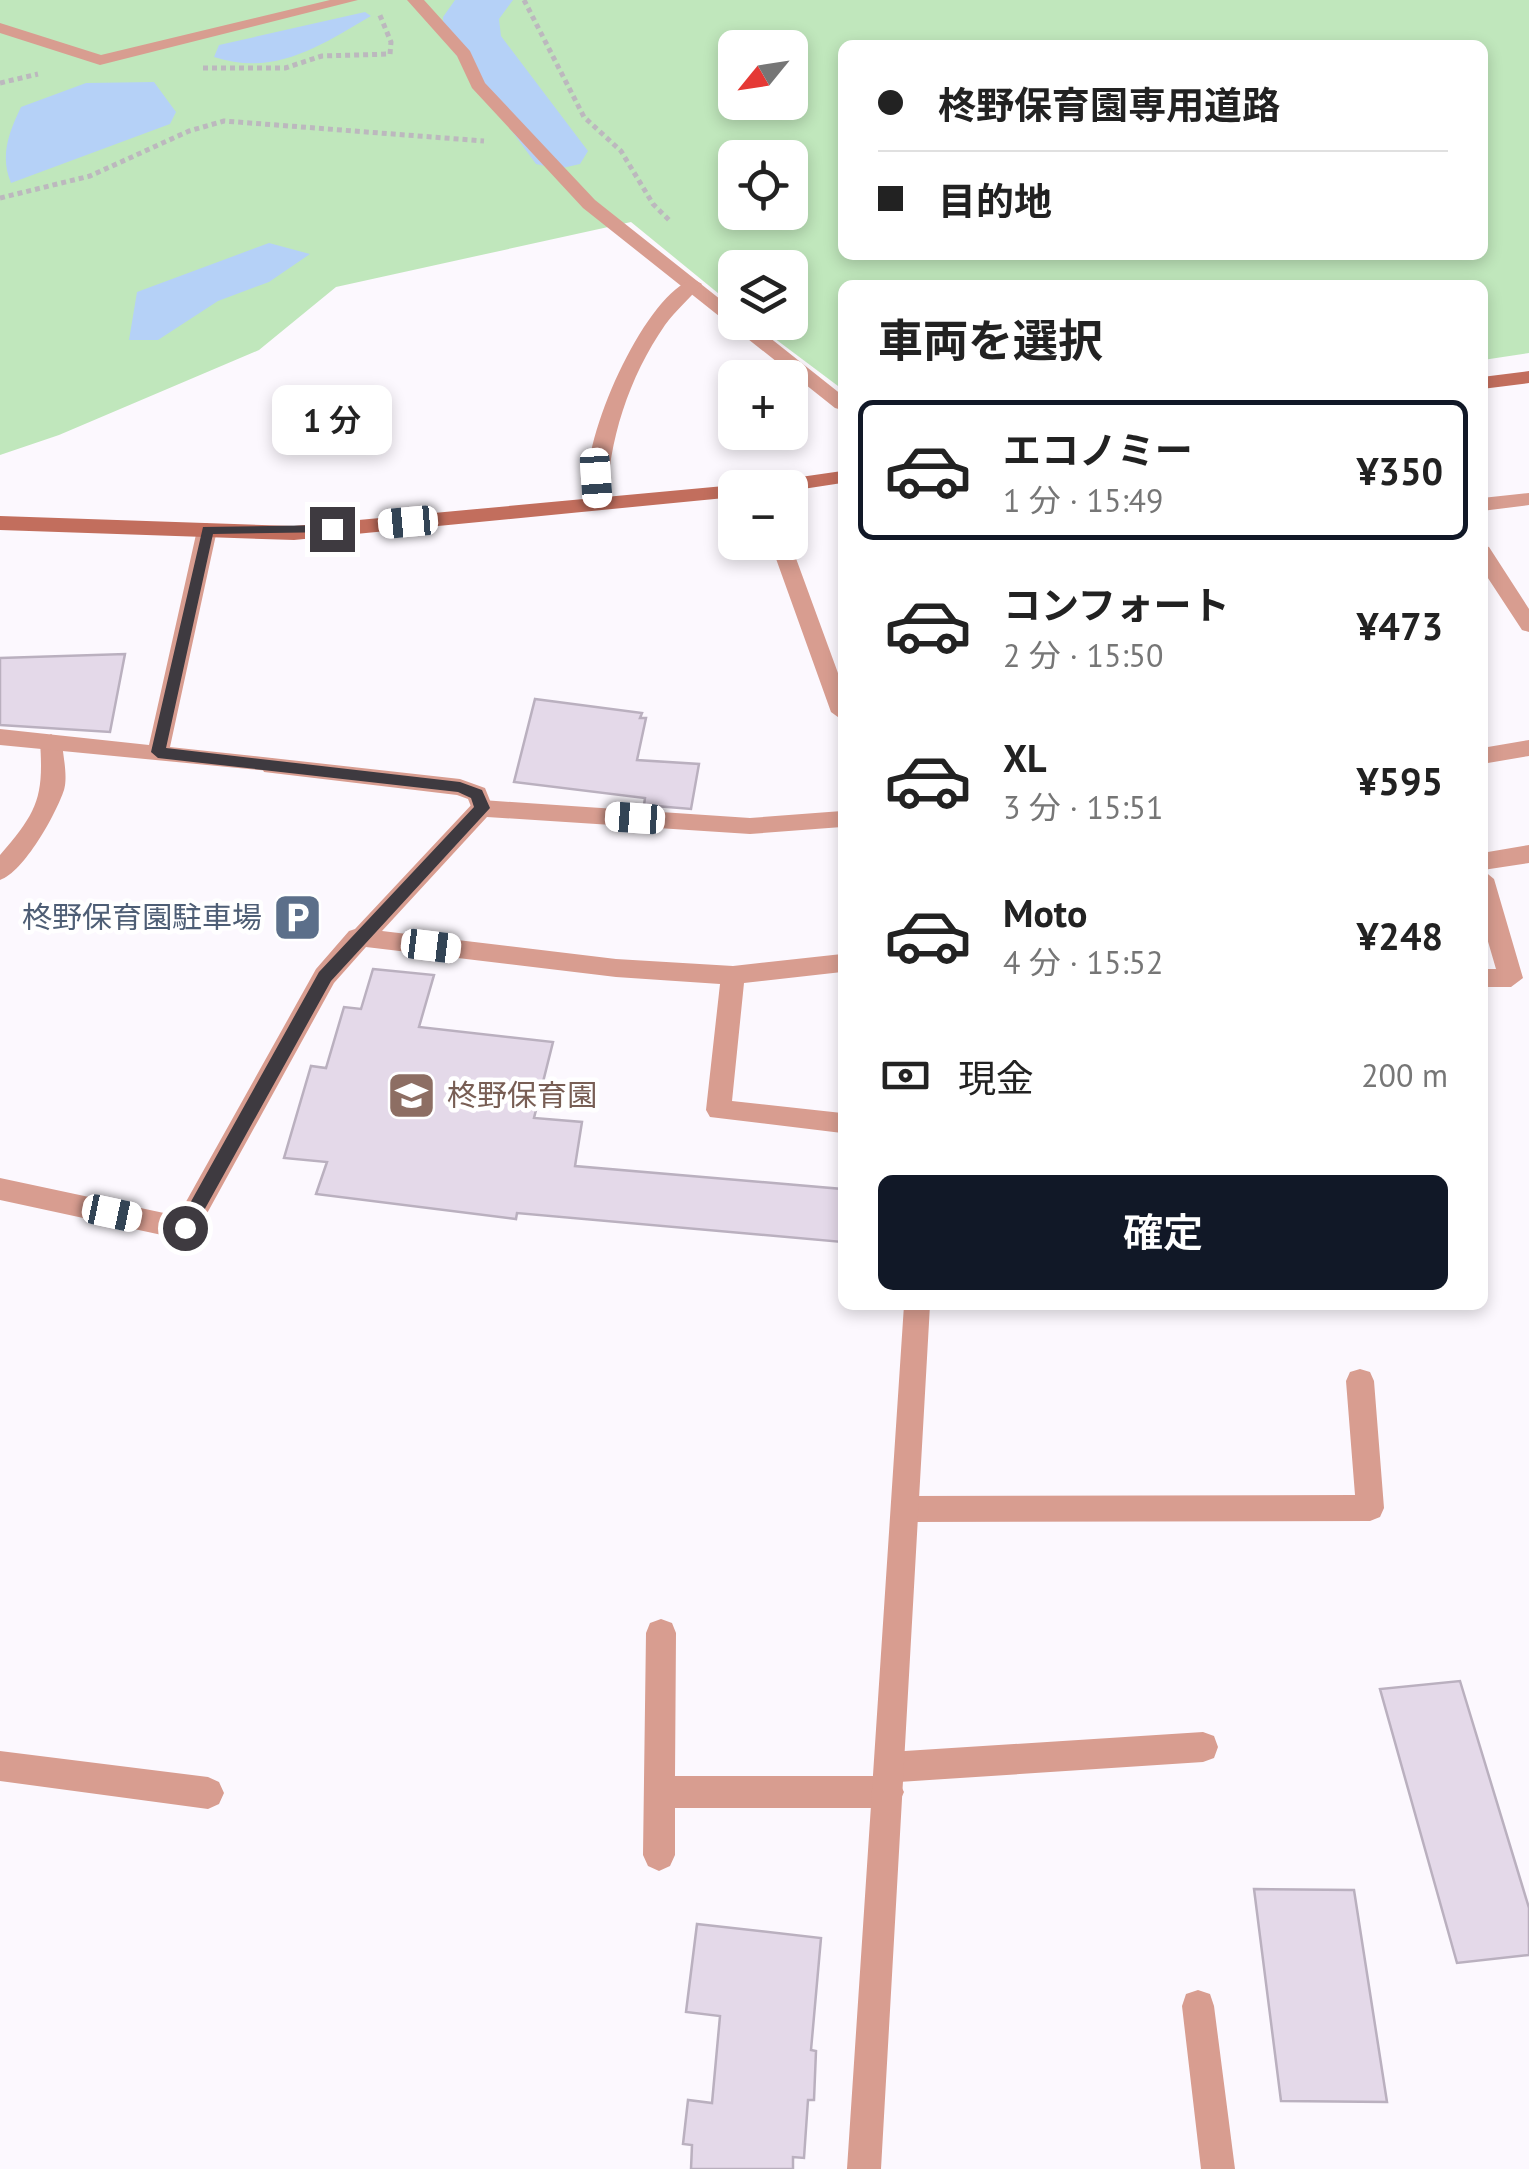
<!DOCTYPE html>
<html lang="ja">
<head>
<meta charset="utf-8">
<style>
  body { margin:0; font-family:"PT Sans","Noto Sans JP",sans-serif; background:#f2f2f2; color:#222; height:100vh; display:flex; flex-direction:column; font-size:38px; white-space:nowrap }
  * { box-sizing:border-box; margin:0 }
  p { font-size:32px; color:#767676 }
  .icon { flex:none; width:55px; height:55px; fill:none; stroke:currentColor; stroke-width:2; stroke-linecap:round; stroke-linejoin:round }
  .map { position:relative; flex:1; overflow:hidden }
  .side { position:absolute; left:838px; top:280px; width:650px; height:1030px; display:flex; flex-direction:column; background:#fff; border-radius:15px; box-shadow:0 5px 15px #0003 }
  .side>* { flex:none }
  .guide { position:absolute; left:838px; top:40px; width:650px; height:220px; border-radius:15px; box-shadow:0 5px 15px #0003; display:grid; align-content:center; height:220px; padding:0 40px; background:#fff }
  .needle { width:65px; rotate:240deg }
  .fabs { position:absolute; left:718px; top:30px; display:grid; gap:20px }
  .fabs a { display:grid; place-items:center; width:90px; height:90px; border-radius:15px; background:#fff; box-shadow:0 5px 15px #0003; font-size:50px }
  .end { position:absolute; width:45px; height:45px; margin:-22px; border:12px solid #3e3a40; background:#fff; box-shadow:0 0 0 5px #fff }
  .from { border-radius:50% }
  .bubble { position:absolute; height:70px; border-radius:15px; background:#fff; box-shadow:0 5px 15px #0003; font-size:32px; font-weight:600; line-height:70px; text-align:center }
  .car { position:absolute; width:30px; height:60px; margin:-30px -15px; border-radius:12px; box-shadow:0 0 8px 2px #0007; background:linear-gradient(#fff 24%,#345 0 40%,#fff 0 76%,#345 0 86%,#fff 0) }
  .guide b { display:flex; align-items:center; gap:35px; height:95px; font-size:38px }
  .guide b+b { border-top:2px solid #e0e0e0 }
  .guide i { width:25px; height:25px; background:#222 }
  ul { padding:0; list-style:none }
  li { display:flex; align-items:center; gap:30px; height:140px; margin:0 20px 15px; padding:0 20px; border:5px solid transparent; border-radius:15px }
  li div { flex:1 }
  li b { display:block; font-size:38px }
  li em { font-style:normal; font-weight:600 }
  li.current { border-color:#111827 }
  li>.icon { width:90px; height:90px; stroke-width:1.5 }
  h2 { padding:0 40px; font-size:45px; line-height:120px }
  .pay { display:flex; align-items:center; gap:25px; height:110px; padding:0 40px; font-size:38px }
  .pay p { margin-inline-start:auto }
  .cta { display:flex; gap:20px; margin-top:auto; padding:20px 40px }
  .cta a { flex:1; height:115px; border-radius:15px; background:#111827; color:#fff; font-size:40px; font-weight:600; line-height:115px; text-align:center }
  .map>svg:first-child { display:block }
  .green { fill:#c0e7bc; fill-rule:evenodd }
  .water { fill:#b5d1f7 }
  .lines { fill:none; stroke-linecap:round; stroke-linejoin:round }
  .river { fill:#b5d1f7; fill-rule:evenodd }
  .building { fill:#e4d9e9; stroke:#bab0bf; stroke-width:2.5 }
  .path { stroke:#bcb8be; stroke-width:5; stroke-dasharray:5 4; stroke-linecap:butt }
  .lane { fill:#d89d90; fill-rule:evenodd }
  .street { fill:#d89d90; fill-rule:evenodd }
  .secondary { fill:#c26e5d; fill-rule:evenodd }
  .route { fill:#3e3a40 }
  .labels { text-anchor:middle; stroke-width:9; stroke-linejoin:round; paint-order:stroke }
  .service-label { font-size:30px; fill:#4e5e75; stroke:#fff; text-anchor:end }
  .education-label { font-size:30px; fill:#785e54; stroke:#fff; text-anchor:start }
</style>
</head>
<body>
<div class="map">
<svg width="1529" height="2169" viewBox="0 0 1529 2169">
  <rect width="100%" height="100%" fill="#fcf8fe"/>
  <path class="green" d="M 0,0 L 1529,0 L 1529,353 L 1483,360 L 1482,285 L 842,285 L 842,389 L 754,323 L 790,322 L 790,268 L 735,268 L 735,307 L 631,222 L 336,287 L 259,350 L 59,435 L 0,455 ZM 842,45 L 1482,45 L 1482,255 L 842,255 ZM 735,48 L 790,48 L 790,102 L 735,102 ZM 735,158 L 790,158 L 790,212 L 735,212 Z"/>
  <path class="water" d="M 365,12 L 371,16 C 320,46 274,77 214,57 L 219,45 Z
    M 154,82 L 176,112 L 170,124 L 11,183 C 0,157 8,134 21,107 L 86,83 Z
    M 269,243 L 310,254 L 269,282 L 218,301 L 158,340 L 129,340 L 137,292 Z"/>
  <g class="lines">
    <path class="river" d="M 455,0 L 513,0 L 499,19 L 501,36 L 588,151 L 580,164 L 558,169 L 536,164 L 443,37 L 443,17 Z"/>
  </g>
  <path class="building" d="M 125,654 L 110,732 L 0,725 L 0,658 Z
    M 535,699 L 642,713 L 640,718 L 646,718 L 637,760 L 699,764 L 691,809 L 644,805 L 645,798 L 514,782 Z
    M 373,969 L 434,975 L 419,1027 L 553,1042 L 534,1118 L 582,1122 L 575,1166 L 842,1189 L 842,1242 L 517,1213 L 516,1219 L 316,1194 L 327,1162 L 284,1158 L 311,1066 L 326,1068 L 344,1007 L 361,1009 Z
    M 1460,1681 L 1529,1908 L 1529,1955 L 1457,1963 L 1380,1689 Z
    M 1254,1889 L 1354,1890 L 1387,2102 L 1281,2101 Z
    M 697,1924 L 821,1938 L 811,2050 L 816,2051 L 814,2100 L 808,2100 L 804,2158 L 793,2157 L 793,2169 L 691,2169 L 692,2145 L 683,2144 L 688,2100 L 712,2103 L 720,2016 L 686,2012 Z"/>
  <g class="lines">
    <path class="path" d="M 524,0 L 584,117 L 621,151 L 653,204 L 671,222
      M 203,68 L 285,68 L 322,56 L 390,54 L 391,42 L 379,13
      M 0,83 L 38,74
      M 0,198 L 90,176 L 189,131 L 224,121 L 484,141"/>
    <path class="lane" d="M 330,0 L 358,0 L 100,65 L 0,33 L 0,23 L 101,55 Z
      M 407,0 L 424,0 L 470,51 L 485,83 L 595,200 L 735,311 L 735,322 L 750,322 L 842,395 L 842,410 L 835,408 L 583,208 L 472,88 L 457,56 Z
      M 51,734 L 62,742 C 63,756 68,776 64,790 C 56,814 24,872 0,880 L 0,855 C 37,812 44,798 40,742 Z
      M 272,758 L 460,779 L 485,788 L 493,808 L 482,816 L 474,814 L 468,799 L 457,795 L 264,772 L 261,766 Z
      M 1529,845 L 1529,863 L 1483,870 L 1494,879 L 1523,978 L 1511,987 L 1482,987 L 1482,969 L 1496,969 L 1482,921 L 1482,853 Z
      M 1360,1369 L 1370,1372 L 1374,1381 L 1384,1508 L 1380,1517 L 1370,1521 L 905,1522 L 895,1518 L 891,1509 L 895,1500 L 905,1496 L 1355,1495 L 1346,1381 L 1350,1372 Z
      M 661,1619 L 672,1623 L 676,1633 L 675,1776 L 877,1776 L 874,1767 L 878,1756 L 889,1752 L 1203,1732 L 1214,1736 L 1218,1747 L 1214,1758 L 1203,1762 L 899,1782 L 904,1792 L 899,1803 L 888,1808 L 675,1808 L 675,1855 L 670,1866 L 659,1871 L 648,1866 L 643,1855 L 646,1633 L 650,1623 Z
      M 0,1751 L 208,1777 L 219,1782 L 224,1793 L 219,1804 L 208,1809 L 0,1781 Z
      M 1198,1990 L 1210,1994 L 1214,2006 L 1235,2169 L 1201,2169 L 1182,2006 L 1186,1994 Z"/>
    <path class="street" d="M 693,279 L 702,284 C 690,298 676,310 665,325 C 629,377 608,441 607,504 L 604,509 L 590,509 C 570,460 642,295 693,279 Z
      M 1529,493 L 1529,505 L 1482,511 L 1482,498 Z
      M 207,523 L 217,530 L 170,747 L 272,758 L 283,766 L 280,772 L 0,745 L 0,729 L 149,745 L 197,530 Z
      M 770,542 L 790,542 L 842,684 L 842,720 L 831,712 Z
      M 1482,545 L 1489,547 L 1529,609 L 1529,632 L 1522,630 L 1482,569 Z
      M 1529,740 L 1529,756 L 1482,764 L 1482,748 Z
      M 482,800 L 750,818 L 842,811 L 842,827 L 750,834 L 487,817 L 382,931 L 616,959 L 733,966 L 842,954 L 842,972 L 744,983 L 732,1101 L 842,1113 L 842,1133 L 710,1117 L 706,1110 L 720,984 L 616,977 L 366,947 L 334,983 L 194,1237 L 185,1240 L 0,1200 L 0,1178 L 178,1216 L 316,969 L 349,931 L 355,929 L 474,802 Z
      M 904,1305 L 930,1305 L 881,2169 L 847,2169 Z"/>
    <path class="secondary" d="M 1529,371 L 1529,383 L 1482,389 L 1482,377 Z
      M 842,471 L 842,483 L 790,491 L 790,488 L 756,488 L 766,482 Z
      M 735,485 L 743,488 L 735,488 L 735,497 L 294,540 L 0,530 L 0,516 L 294,526 Z"/>
  </g>
  <path class="route" d="M 332,525 L 337,532 L 213,534 L 166,748 L 460,782 L 482,790 L 490,808 L 331,981 L 191,1234 L 185,1236 L 177,1228 L 179,1223 L 319,972 L 474,807 L 471,798 L 458,792 L 158,758 L 151,752 L 203,527 Z"/>
  <defs>
    <symbol id="parking-square" viewBox="-11 -11 22 22"><rect x="-9" y="-9" width="18" height="18" rx="4" fill="#5c6f8a" stroke="#fff"/><path d="M-3.5-5.5H1a3.5 3.5 0 0 1 0 7H-1V5.5H-3.5ZM-1-3.4V-.6H.8a1.4 1.4 0 0 0 0-2.8Z" fill="#fff"/></symbol>
    <symbol id="school-square" viewBox="-11 -11 22 22"><rect x="-9" y="-9" width="18" height="18" rx="4" fill="#8d6e63" stroke="#fff"/><path d="M0-5L7-2L0 1L-7-2ZM-4 1L0 2.5L4 1V4Q0 6-4 4Z" fill="#fff"/></symbol>
  </defs>
  <g fill-rule="evenodd">
    <use href="#parking-square" x="270" y="890" width="55" height="55"/>
    <use href="#school-square" x="384" y="1068" width="55" height="55"/>
  </g>
  <g class="labels">
    <g class="service-label">
      <text x="262" y="928">柊野保育園駐車場</text>
    </g>
    <g class="education-label">
      <text x="447" y="1106">柊野保育園</text>
    </g>
  </g>
</svg>
<div class="fabs">
<a><svg class="needle" viewBox="-14 -14 28 28"><path d="M0-13l5 13h-10z" fill="#e53935"/><path d="M0 13l5-13h-10z" fill="#767676"/></svg></a>
<a><svg class="icon" aria-label="locate" viewBox="0 0 24 24"><circle cx="12" cy="12" r="6"/><path d="M12 2v4M12 18v4M2 12h4M18 12h4"/></svg></a>
<a><svg class="icon" aria-label="layers" viewBox="0 0 24 24"><path d="M12 4l9 5-9 5-9-5zM3 14l9 5 9-5"/></svg></a>
<a>+</a>
<a>−</a>
</div>
<i class="end from" style="left:185px;top:1228px"></i>
<i class="end" style="left:332px;top:529px"></i>
<div class="bubble" style="left:272px;top:385px;width:120px">1 分</div>
<i class="car" style="left:596px;top:478px;rotate:176deg"></i>
<i class="car" style="left:408px;top:522px;rotate:265deg"></i>
<i class="car" style="left:635px;top:818px;rotate:274deg"></i>
<i class="car" style="left:431px;top:946px;rotate:97deg"></i>
<i class="car" style="left:112px;top:1213px;rotate:102deg"></i>
<div class="guide">
<b><i class="from"></i>柊野保育園専用道路</b>
<b><i></i>目的地</b>
</div>
<section class="side">
<h2>車両を選択</h2>
<ul>
<li class="current"><svg class="icon" aria-label="car" viewBox="0 0 24 24"><path d="M5 17H2v-5l4-1 3-4h7l3 4 3 1v5h-3M9 17h6M6 11h13"/><circle cx="7" cy="17" r="2"/><circle cx="17" cy="17" r="2"/></svg><div><b>エコノミー</b><p>1 分 · 15:49</p></div><em>¥350</em></li>
<li><svg class="icon" aria-label="car" viewBox="0 0 24 24"><path d="M5 17H2v-5l4-1 3-4h7l3 4 3 1v5h-3M9 17h6M6 11h13"/><circle cx="7" cy="17" r="2"/><circle cx="17" cy="17" r="2"/></svg><div><b>コンフォート</b><p>2 分 · 15:50</p></div><em>¥473</em></li>
<li><svg class="icon" aria-label="car" viewBox="0 0 24 24"><path d="M5 17H2v-5l4-1 3-4h7l3 4 3 1v5h-3M9 17h6M6 11h13"/><circle cx="7" cy="17" r="2"/><circle cx="17" cy="17" r="2"/></svg><div><b>XL</b><p>3 分 · 15:51</p></div><em>¥595</em></li>
<li><svg class="icon" aria-label="car" viewBox="0 0 24 24"><path d="M5 17H2v-5l4-1 3-4h7l3 4 3 1v5h-3M9 17h6M6 11h13"/><circle cx="7" cy="17" r="2"/><circle cx="17" cy="17" r="2"/></svg><div><b>Moto</b><p>4 分 · 15:52</p></div><em>¥248</em></li>
</ul>
<div class="pay"><svg class="icon" aria-label="cash" viewBox="0 0 24 24"><path d="M3 7h18v10H3z"/><circle cx="12" cy="12" r="2"/></svg>現金<p>200 m</p></div>
<div class="cta"><a>確定</a></div>
</section>
</div>
</body>
</html>
